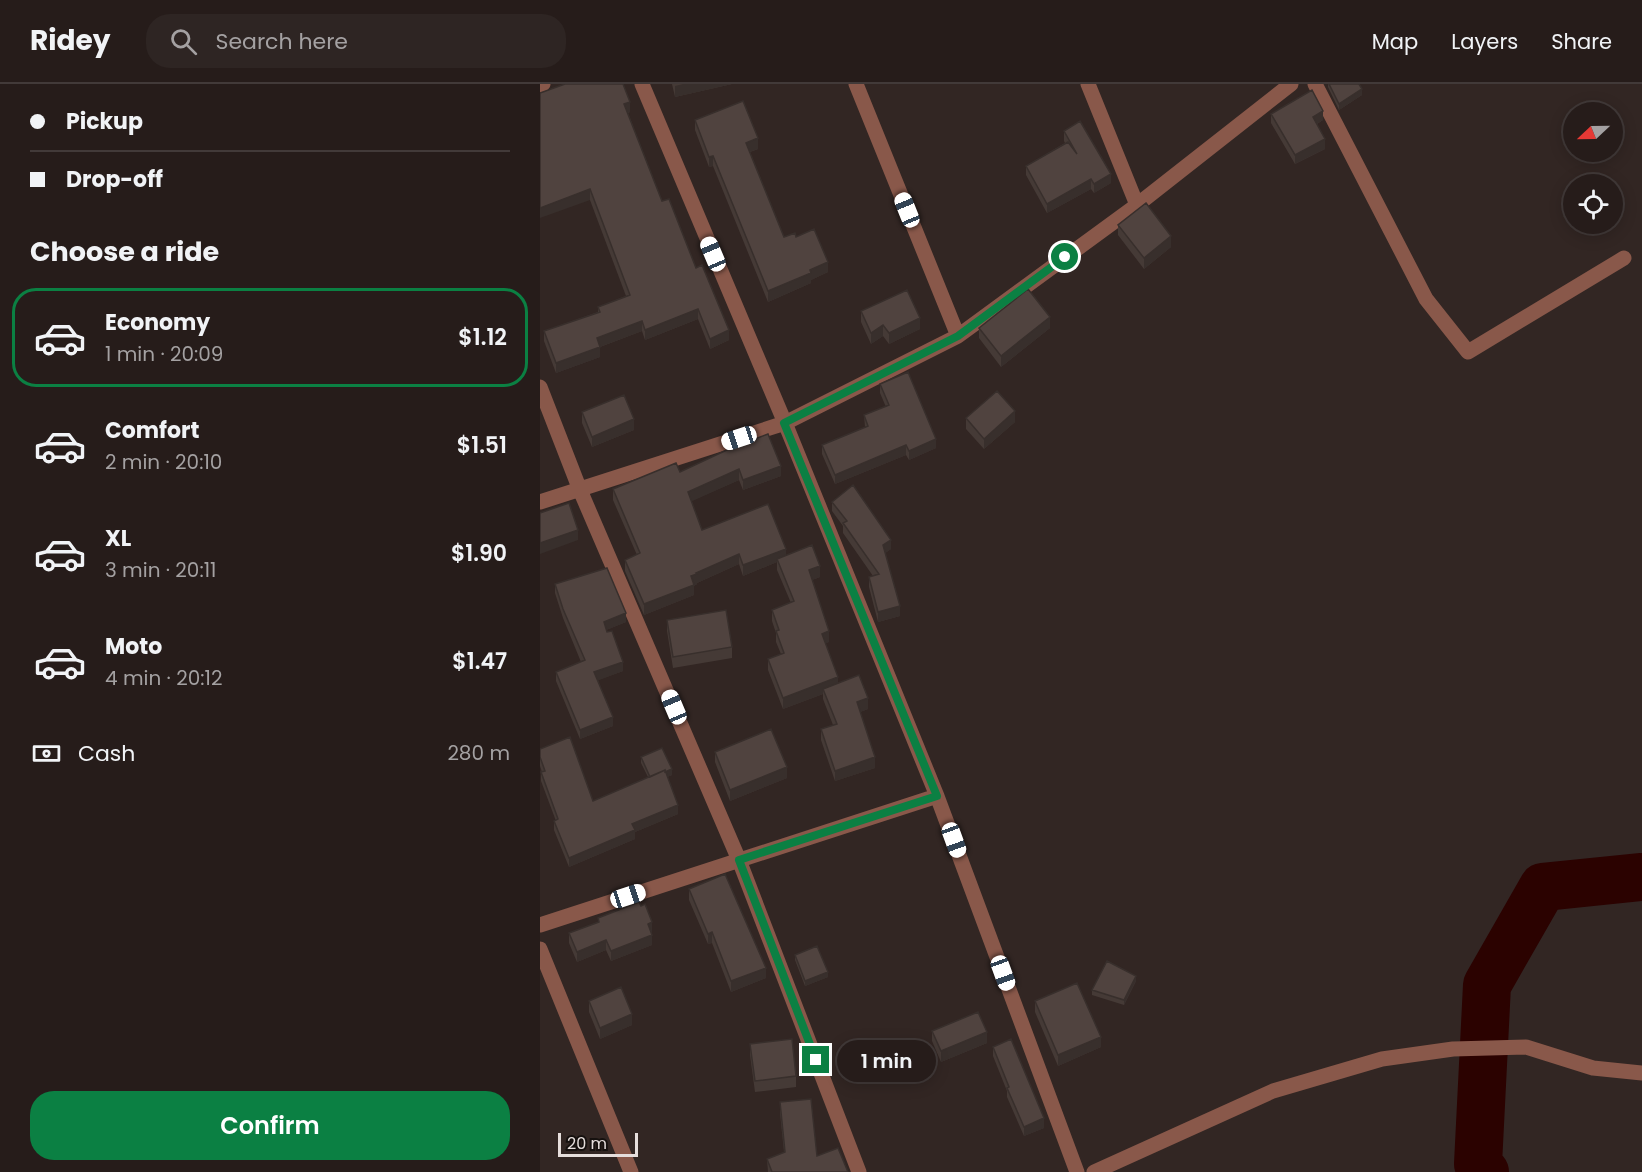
<!DOCTYPE html>
<html lang="en">
<head>
<meta charset="utf-8">
<style>
  body { margin:0; font-family:Poppins,sans-serif; background:#2e2523; color:#f1f3f6; height:100vh; display:flex; flex-direction:column; font-size:22px; white-space:nowrap }
  * { box-sizing:border-box; margin:0 }
  p { font-size:20px; color:#a4a1a2 }
  .icon { flex:none; width:33px; height:33px; fill:none; stroke:currentColor; stroke-width:2; stroke-linecap:round; stroke-linejoin:round }
  .map { position:relative; flex:1; overflow:hidden }
  .panel { display:flex; flex-direction:column; background:#261c1a; width:540px }
  .panel>* { flex:none }
  .hud { display:grid; align-content:center; height:132px; padding:0 30px; background:#261c1a }
  .needle { width:39px; rotate:248deg }
  .tools { position:absolute; left:1023px; top:18px; display:grid; gap:12px }
  .tools a { display:grid; place-items:center; width:60px; height:60px; border-radius:50%; background:#261c1a; box-shadow:0 3px 15px #0003,0 0 0 2px #423a39; font-size:30px }
  .scale { position:absolute; left:18px; bottom:15px; width:80px; box-sizing:border-box; padding-left:6px; border:3px solid #e6dedc; border-top:0; font-size:16px; line-height:21px; white-space:nowrap; color:#e6dedc; -webkit-text-stroke:4px #16110f; paint-order:stroke }
  .end { position:absolute; width:27px; height:27px; margin:-14px; border:8px solid #0b8043; background:#fff; box-shadow:0 0 0 3px #fff }
  .from { border-radius:50% }
  .bubble { position:absolute; height:42px; border-radius:21px; background:#261c1a; box-shadow:0 3px 15px #0003,0 0 0 2px #423a39; font-size:20px; font-weight:600; line-height:42px; text-align:center }
  .car { position:absolute; width:18px; height:36px; margin:-18px -9px; border-radius:8px; box-shadow:0 0 4px 2px #0007; background:linear-gradient(#fff 24%,#345 0 40%,#fff 0 76%,#345 0 86%,#fff 0) }
  .hud b { display:flex; align-items:center; gap:21px; height:57px; font-size:22px }
  .hud b+b { border-top:2px solid #423a39 }
  .hud i { width:15px; height:15px; background:#f1f3f6 }
  ul { padding:0; list-style:none }
  li { display:flex; align-items:center; gap:18px; height:99px; margin:0 12px 9px; padding:0 18px; border:3px solid transparent; border-radius:24px }
  li div { flex:1 }
  li b { display:block; font-size:22px }
  li em { font-style:normal; font-weight:600 }
  li.on { border-color:#0b8043 }
  li>.icon { width:54px; height:54px; stroke-width:1.5 }
  h2 { padding:0 30px; font-size:27px; line-height:72px }
  .pay { display:flex; align-items:center; gap:15px; height:66px; padding:0 30px; font-size:22px }
  .pay p { margin-inline-start:auto }
  .cta { display:flex; gap:12px; margin-top:auto; padding:12px 30px }
  .cta a { flex:1; height:69px; border-radius:24px; background:#0b8043; color:#fff; font-size:24px; font-weight:600; line-height:69px; text-align:center }
  header { display:flex; align-items:center; gap:36px; box-sizing:border-box; height:84px; padding:0 30px; background:#261c1a; border-bottom:2px solid #423a39 }
  header strong { font-size:28px }
  nav { display:flex; gap:33px; margin-inline-start:auto; font-size:21px }
  .search { width:420px; height:54px; background:#2e2523; display:flex; align-items:center; gap:15px; box-sizing:border-box; padding:0 21px; border-radius:24px; color:#a4a1a2; font-size:22px }
  main { display:flex; flex:1; min-height:0 }
  .map>svg:first-child { display:block }
  .lines { fill:none; stroke-linecap:round; stroke-linejoin:round }
  .river { stroke:#2b0200; stroke-width:48 }
  .minor { stroke:#89584a; stroke-width:15 }
  .tertiary { stroke:#89584a; stroke-width:15 }
  .wall { fill:#453a36 }
  .shaded-wall { fill:#382f2c }
  .building { fill:#50433f; stroke:#382f2c; stroke-width:1.5 }
  .route { stroke:#0b8043; stroke-width:8 }
</style>
</head>
<body>
<header>
<strong>Ridey</strong>
<div class="search"><svg class="icon" aria-label="search" viewBox="0 0 24 24"><circle cx="10" cy="10" r="6"/><path d="M15 15l6 6"/></svg>Search here</div>
<nav><a>Map</a><a>Layers</a><a>Share</a></nav>
</header>
<main>
<section class="panel">
<div class="hud">
<b><i class="from"></i>Pickup</b>
<b><i></i>Drop-off</b>
</div>
<h2>Choose a ride</h2>
<ul>
<li class="on"><svg class="icon" aria-label="car" viewBox="0 0 24 24"><path d="M5 17H2v-5l4-1 3-4h7l3 4 3 1v5h-3M9 17h6M6 11h13"/><circle cx="7" cy="17" r="2"/><circle cx="17" cy="17" r="2"/></svg><div><b>Economy</b><p>1 min · 20:09</p></div><em>$1.12</em></li>
<li><svg class="icon" aria-label="car" viewBox="0 0 24 24"><path d="M5 17H2v-5l4-1 3-4h7l3 4 3 1v5h-3M9 17h6M6 11h13"/><circle cx="7" cy="17" r="2"/><circle cx="17" cy="17" r="2"/></svg><div><b>Comfort</b><p>2 min · 20:10</p></div><em>$1.51</em></li>
<li><svg class="icon" aria-label="car" viewBox="0 0 24 24"><path d="M5 17H2v-5l4-1 3-4h7l3 4 3 1v5h-3M9 17h6M6 11h13"/><circle cx="7" cy="17" r="2"/><circle cx="17" cy="17" r="2"/></svg><div><b>XL</b><p>3 min · 20:11</p></div><em>$1.90</em></li>
<li><svg class="icon" aria-label="car" viewBox="0 0 24 24"><path d="M5 17H2v-5l4-1 3-4h7l3 4 3 1v5h-3M9 17h6M6 11h13"/><circle cx="7" cy="17" r="2"/><circle cx="17" cy="17" r="2"/></svg><div><b>Moto</b><p>4 min · 20:12</p></div><em>$1.47</em></li>
</ul>
<div class="pay"><svg class="icon" aria-label="cash" viewBox="0 0 24 24"><path d="M3 7h18v10H3z"/><circle cx="12" cy="12" r="2"/></svg>Cash<p>280 m</p></div>
<div class="cta"><a>Confirm</a></div>
</section>
<div class="map">
<svg width="1102" height="1088" viewBox="0 0 1102 1088">
  <rect width="100%" height="100%" fill="#322623"/>
  <g class="lines">
    <path class="river" d="M 945,1088 L 938,1080 L 947,901 L 1003,803 L 1102,793"/>
    <path class="minor" d="M 102,0 L 245,339 L 397,712 L 537,1088
      M 316,0 L 418,252
      M 548,0 L 597,121
      M 775,0 L 886,215 L 928,268 L 1084,174
      M 0,1 L 3,0
      M 0,303 L 40,406 L 199,776 L 319,1088
      M 0,418 L 245,339 L 418,252 L 597,121 L 751,0
      M 0,841 L 397,712
      M 0,865 L 91,1088"/>
    <path class="tertiary" d="M 554,1088 L 733,1007 L 842,975 L 913,965 L 986,963 L 1053,984 L 1102,989"/>
  </g>
  <path class="wall" d="M 132,0 L 192,0 L 135,13 Z
    M 788,0 L 819,0 L 822,11 L 799,26 L 788,3 Z
    M 0,9 L 90,28 L 88,29 L 122,117 L 156,184 L 189,256 L 170,265 L 158,235 L 105,256 L 102,247 L 60,263 L 60,273 L 16,289 L 4,257 L 4,247 L 58,228 L 58,223 L 86,212 L 50,116 Z
    M 731,30 L 783,36 L 777,40 L 785,65 L 755,80 L 731,39 Z
    M 155,36 L 218,65 L 210,68 L 244,153 L 256,153 L 288,188 L 271,196 L 271,199 L 228,218 L 173,82 L 169,83 L 155,46 Z
    M 524,47 L 571,99 L 554,109 L 551,105 L 507,129 L 486,91 L 486,82 L 525,59 L 524,57 Z
    M 578,141 L 631,163 L 604,185 L 578,151 Z
    M 321,227 L 380,245 L 349,260 L 343,252 L 331,260 L 321,238 Z
    M 439,244 L 510,244 L 461,283 L 439,254 Z
    M 340,300 L 396,364 L 369,376 L 366,371 L 295,400 L 282,370 L 282,361 L 325,343 L 324,331 L 346,323 L 340,309 Z
    M 42,328 L 94,346 L 52,363 L 42,339 Z
    M 426,334 L 475,338 L 444,365 L 426,345 Z
    M 191,364 L 241,392 L 203,406 L 199,396 L 151,417 L 162,446 L 246,471 L 280,493 L 272,496 L 289,558 L 285,559 L 298,599 L 328,625 L 320,628 L 335,684 L 295,697 L 281,656 L 281,645 L 293,641 L 283,615 L 283,610 L 243,625 L 228,586 L 228,575 L 241,570 L 236,558 L 236,549 L 232,537 L 232,526 L 251,519 L 237,486 L 237,478 L 203,492 L 199,480 L 157,499 L 157,500 L 154,502 L 154,511 L 104,531 L 85,487 L 85,476 L 97,471 L 73,416 L 73,405 L 140,388 Z
    M 292,418 L 351,465 L 345,469 L 360,532 L 338,538 L 329,503 L 329,493 L 333,492 L 303,449 L 303,442 L 292,427 Z
    M 15,500 L 86,538 L 66,546 L 83,587 L 58,596 L 73,642 L 40,655 L 16,597 L 16,588 L 41,578 L 23,534 L 15,509 Z
    M 127,536 L 192,563 L 192,574 L 133,584 L 127,547 Z
    M 0,665 L 53,717 L 108,693 L 101,679 L 101,673 L 132,691 L 127,693 L 138,730 L 95,748 L 95,755 L 29,783 L 14,746 L 14,737 L 16,737 L 1,697 L 1,688 L 2,688 L 0,682 Z
    M 175,668 L 247,694 L 190,717 L 175,678 Z
    M 149,805 L 226,894 L 191,908 L 172,859 L 168,860 L 149,816 Z
    M 58,834 L 112,847 L 111,848 L 112,861 L 71,877 L 66,866 L 37,878 L 29,859 L 29,849 L 58,838 Z
    M 255,871 L 288,893 L 265,902 L 255,876 Z
    M 596,897 L 584,921 L 552,911 L 552,906 Z
    M 49,917 L 92,941 L 60,955 L 49,928 Z
    M 495,917 L 561,963 L 518,982 L 495,928 Z
    M 392,947 L 447,959 L 401,978 L 392,957 Z
    M 210,960 L 256,992 L 256,1003 L 215,1008 L 210,971 Z
    M 453,963 L 504,1044 L 484,1052 L 467,1013 L 467,1007 L 453,972 Z
    M 240,1018 L 277,1072 L 308,1088 L 228,1088 L 227,1075 L 244,1068 L 240,1029 Z"/>
  <path class="shaded-wall" d="M 143,0 L 192,0 L 135,13 L 135,2 Z
    M 822,5 L 822,11 L 799,26 L 799,20 Z
    M 90,18 L 90,28 L 84,30 L 84,20 Z
    M 783,27 L 783,36 L 773,42 L 773,33 Z
    M 218,54 L 218,65 L 206,69 L 206,59 Z
    M 785,55 L 785,65 L 755,80 L 755,71 Z
    M 173,72 L 173,82 L 169,83 L 169,73 Z
    M 571,90 L 571,99 L 554,109 L 554,100 Z
    M 551,95 L 551,105 L 507,129 L 507,120 Z
    M 50,105 L 50,116 L 0,134 L 0,124 Z
    M 631,152 L 631,163 L 604,185 L 604,174 Z
    M 288,178 L 288,188 L 271,196 L 271,199 L 228,218 L 228,207 Z
    M 158,225 L 158,235 L 105,256 L 105,246 Z
    M 510,233 L 510,244 L 461,283 L 461,272 Z
    M 380,234 L 380,245 L 349,260 L 349,249 Z
    M 102,237 L 102,247 L 57,264 L 57,254 Z
    M 343,241 L 343,252 L 331,260 L 331,249 Z
    M 189,246 L 189,256 L 170,265 L 170,255 Z
    M 60,263 L 60,273 L 16,289 L 16,279 Z
    M 475,327 L 475,338 L 444,365 L 444,355 Z
    M 94,335 L 94,346 L 52,363 L 52,353 Z
    M 396,355 L 396,364 L 369,376 L 369,367 Z
    M 366,361 L 366,371 L 295,400 L 295,391 Z
    M 241,382 L 241,392 L 203,406 L 203,396 Z
    M 199,385 L 199,396 L 148,419 L 148,408 Z
    M 38,446 L 38,456 L 0,470 L 0,459 Z
    M 351,456 L 351,465 L 343,471 L 343,461 Z
    M 246,465 L 246,475 L 237,475 L 237,478 L 203,492 L 203,481 Z
    M 199,470 L 199,480 L 157,499 L 157,500 L 154,502 L 154,511 L 104,531 L 104,520 L 156,489 Z
    M 280,482 L 280,493 L 269,497 L 269,486 Z
    M 360,522 L 360,532 L 338,538 L 338,528 Z
    M 86,529 L 86,538 L 64,547 L 64,538 Z
    M 289,547 L 289,558 L 282,561 L 282,550 Z
    M 83,578 L 83,587 L 54,598 L 54,588 Z
    M 298,593 L 298,604 L 283,605 L 283,610 L 243,625 L 243,614 Z
    M 328,614 L 328,625 L 317,629 L 317,618 Z
    M 73,633 L 73,642 L 40,655 L 40,646 Z
    M 335,673 L 335,684 L 295,697 L 295,687 Z
    M 247,683 L 247,694 L 190,717 L 190,706 Z
    M 132,685 L 132,691 L 111,700 L 111,694 Z
    M 138,721 L 138,730 L 95,748 L 95,755 L 29,783 L 29,774 L 92,740 Z
    M 112,838 L 112,847 L 108,849 L 108,840 Z
    M 172,848 L 172,859 L 168,860 L 168,850 Z
    M 112,851 L 112,861 L 71,877 L 71,867 Z
    M 66,856 L 66,866 L 37,878 L 37,868 Z
    M 226,884 L 226,894 L 191,908 L 191,897 Z
    M 288,888 L 288,893 L 265,902 L 265,897 Z
    M 596,892 L 596,897 L 584,921 L 584,916 Z
    M 92,930 L 92,941 L 60,955 L 60,944 Z
    M 447,948 L 447,959 L 401,978 L 401,967 Z
    M 561,953 L 561,963 L 518,982 L 518,971 Z
    M 504,1034 L 504,1044 L 484,1052 L 484,1043 Z"/>
  <path class="building" d="M 25,0 L 83,0 L 90,18 L 84,20 L 122,117 L 129,115 L 156,184 L 162,181 L 189,246 L 170,255 L 158,225 L 105,246 L 102,237 L 57,254 L 60,263 L 16,279 L 4,247 L 60,228 L 58,223 L 90,211 L 50,105 L 0,124 L 0,9 Z
    M 789,0 L 819,0 L 822,5 L 799,20 Z
    M 772,6 L 783,27 L 773,33 L 785,55 L 755,71 L 731,30 Z
    M 203,17 L 218,54 L 206,59 L 244,153 L 255,149 L 256,153 L 274,145 L 288,178 L 270,186 L 271,189 L 228,207 L 173,72 L 169,73 L 155,36 Z
    M 540,37 L 571,90 L 554,100 L 551,95 L 507,120 L 486,82 L 528,58 L 537,70 L 524,47 Z
    M 606,119 L 631,152 L 604,174 L 578,141 Z
    M 488,205 L 510,233 L 461,272 L 439,244 Z
    M 367,206 L 380,234 L 349,249 L 343,241 L 331,249 L 321,227 Z
    M 368,288 L 396,355 L 369,367 L 366,361 L 295,391 L 282,361 L 328,342 L 324,331 L 349,321 L 340,300 Z
    M 457,307 L 475,327 L 444,355 L 426,334 Z
    M 84,311 L 94,335 L 52,353 L 42,328 Z
    M 228,350 L 241,382 L 203,396 L 199,385 L 148,408 L 162,446 L 228,420 L 246,465 L 203,481 L 199,470 L 156,489 L 157,490 L 151,492 L 154,501 L 104,520 L 85,476 L 100,469 L 73,405 L 136,379 L 140,388 L 191,364 Z
    M 313,401 L 351,456 L 343,461 L 360,522 L 338,528 L 329,493 L 339,490 L 303,439 L 307,437 L 292,418 Z
    M 29,419 L 38,446 L 0,459 L 0,429 Z
    M 272,461 L 280,482 L 269,486 L 289,547 L 282,550 L 298,593 L 243,614 L 228,575 L 244,569 L 236,547 L 239,546 L 232,526 L 254,517 L 237,475 Z
    M 67,484 L 86,529 L 64,538 L 67,548 L 72,547 L 83,578 L 54,588 L 73,633 L 40,646 L 16,588 L 45,576 L 23,525 L 15,500 Z
    M 186,526 L 192,563 L 133,573 L 127,536 Z
    M 319,591 L 328,614 L 317,618 L 335,673 L 295,687 L 281,645 L 297,640 L 283,605 Z
    M 231,645 L 247,683 L 190,706 L 175,668 Z
    M 30,653 L 53,717 L 125,686 L 138,721 L 92,740 L 95,746 L 29,774 L 14,737 L 18,735 L 1,688 L 5,687 L 0,673 L 0,665 Z
    M 122,664 L 132,685 L 125,688 L 125,686 L 110,693 L 101,673 Z
    M 185,790 L 226,884 L 191,897 L 172,848 L 168,850 L 149,805 Z
    M 99,818 L 101,822 L 105,820 L 112,838 L 108,840 L 112,851 L 71,867 L 66,856 L 37,868 L 29,849 L 59,838 L 58,834 Z
    M 277,862 L 288,888 L 265,897 L 255,871 Z
    M 567,877 L 596,892 L 584,916 L 552,906 Z
    M 537,899 L 561,953 L 518,971 L 495,917 Z
    M 81,903 L 92,930 L 60,944 L 49,917 Z
    M 438,928 L 447,948 L 401,967 L 392,947 Z
    M 252,955 L 256,992 L 215,997 L 210,960 Z
    M 471,955 L 504,1034 L 484,1043 L 467,1004 L 469,1003 L 453,963 Z
    M 271,1015 L 277,1072 L 298,1064 L 308,1088 L 232,1088 L 227,1075 L 245,1068 L 240,1018 Z"/>
  <g class="lines">
    <path class="route" d="M 276,976 L 199,776 L 397,712 L 244,339 L 418,252 L 525,173"/>
  </g>
</svg>
<div class="tools">
<a><svg class="needle" viewBox="-14 -14 28 28"><path d="M0-13l5 13h-10z" fill="#e53935"/><path d="M0 13l5-13h-10z" fill="#a4a1a2"/></svg></a>
<a><svg class="icon" aria-label="locate" viewBox="0 0 24 24"><circle cx="12" cy="12" r="6"/><path d="M12 2v4M12 18v4M2 12h4M18 12h4"/></svg></a>
</div>
<div class="scale">20 m</div>
<i class="end from" style="left:525px;top:173px"></i>
<i class="end" style="left:276px;top:976px"></i>
<div class="bubble" style="left:297px;top:956px;width:99px">1 min</div>
<i class="car" style="left:367px;top:126px;rotate:338deg"></i>
<i class="car" style="left:173px;top:170px;rotate:337deg"></i>
<i class="car" style="left:199px;top:354px;rotate:252deg"></i>
<i class="car" style="left:134px;top:623px;rotate:337deg"></i>
<i class="car" style="left:414px;top:756px;rotate:160deg"></i>
<i class="car" style="left:88px;top:812px;rotate:72deg"></i>
<i class="car" style="left:463px;top:889px;rotate:160deg"></i>
</div>
</main>
</body>
</html>
